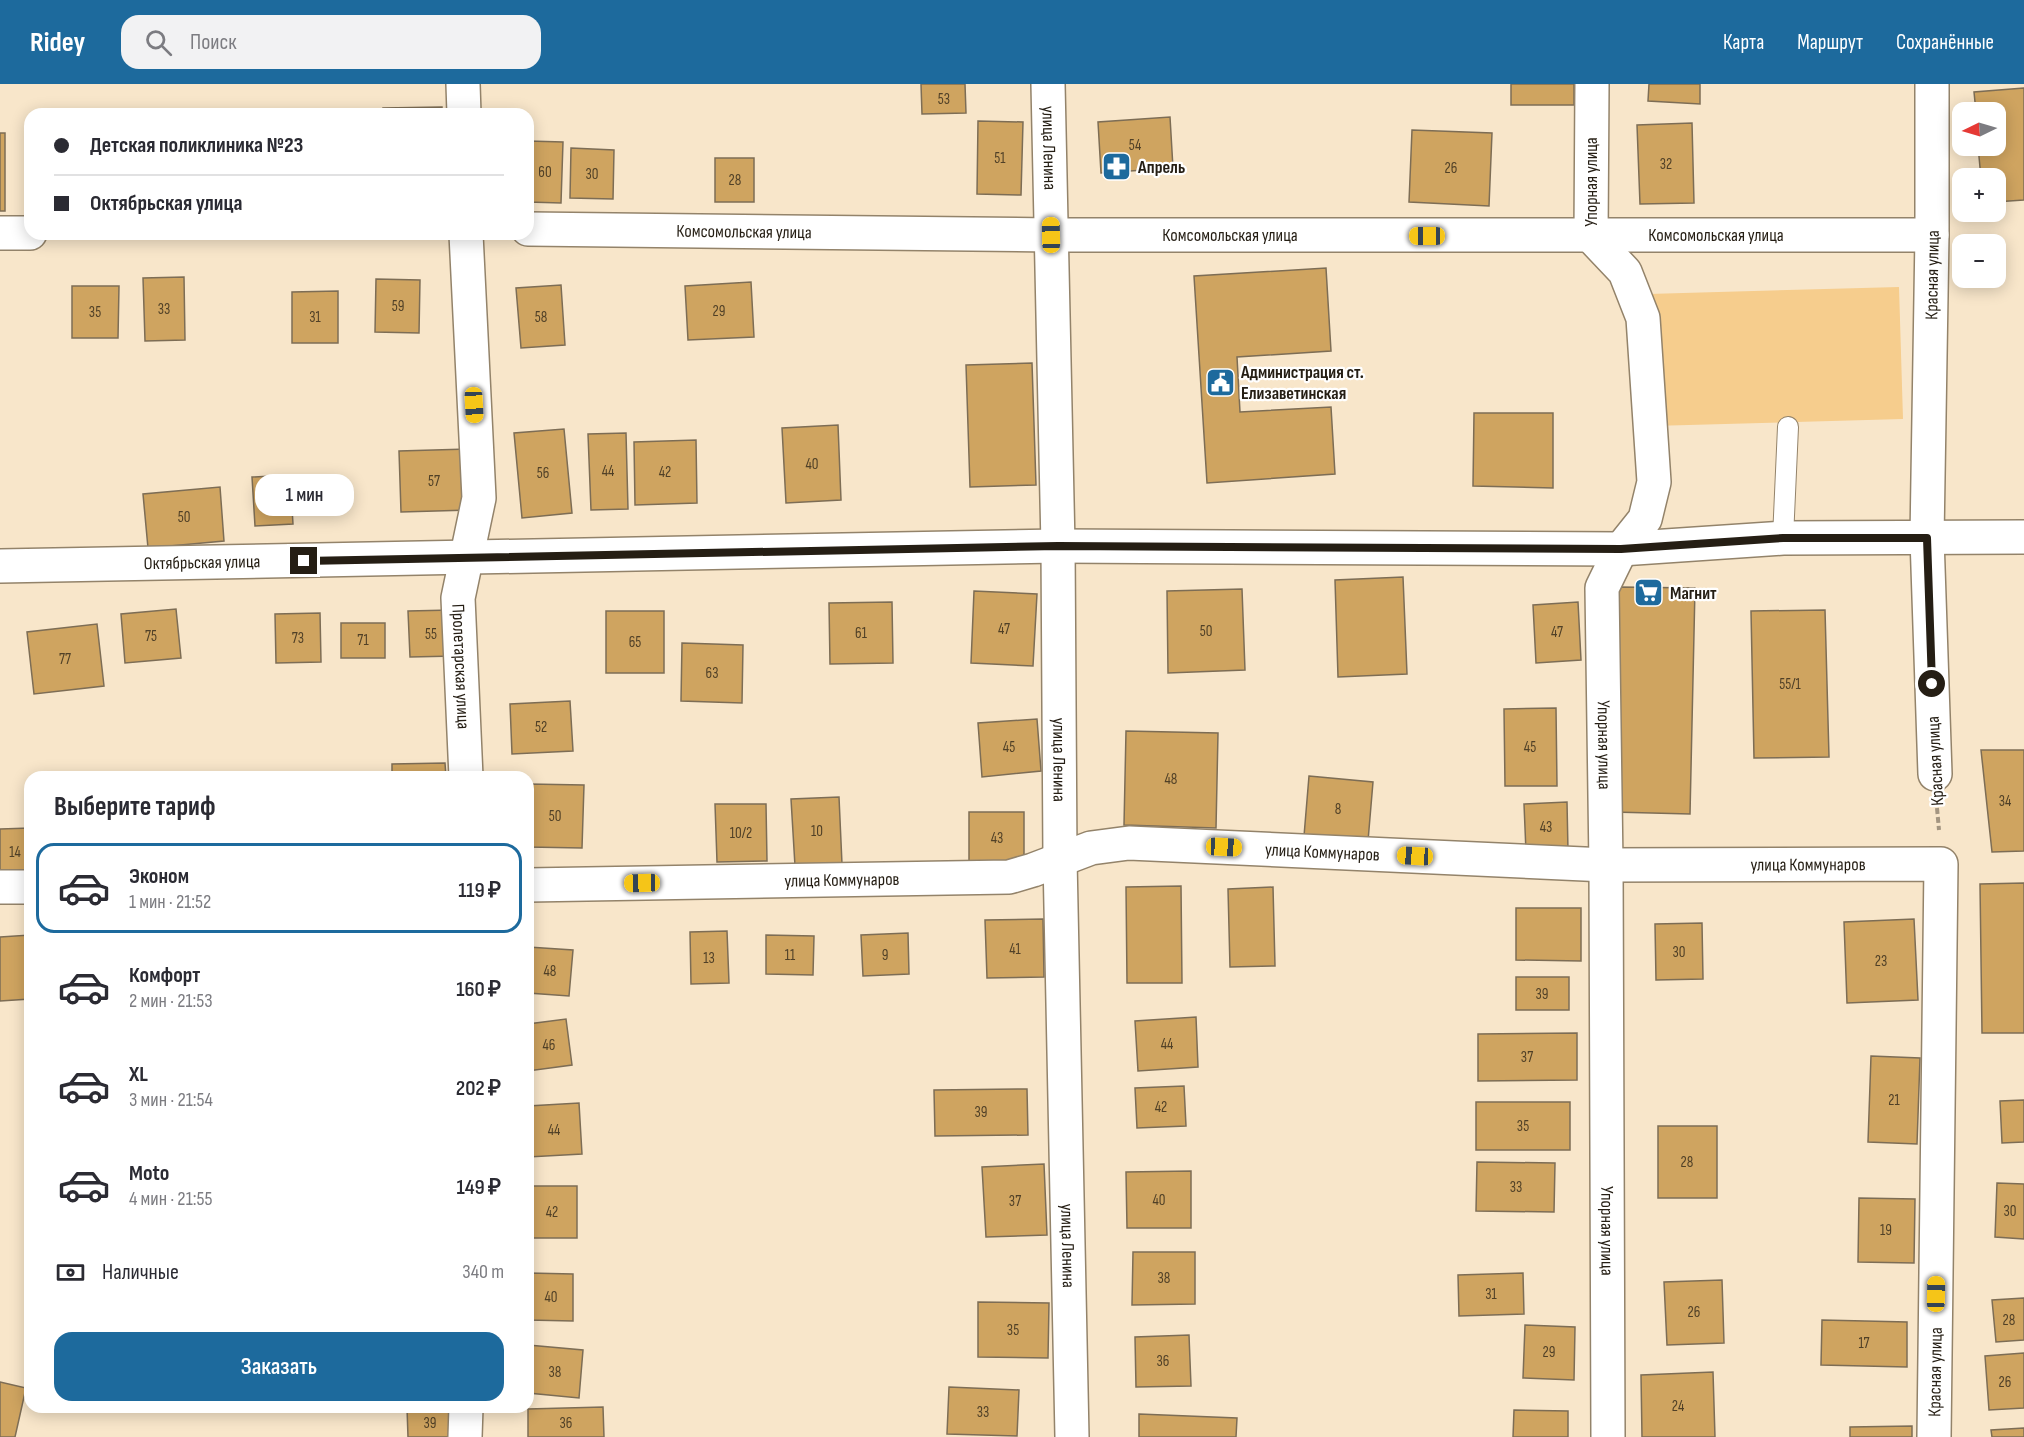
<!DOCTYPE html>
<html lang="ru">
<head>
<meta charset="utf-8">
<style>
  body { margin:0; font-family:"Sofia Sans Condensed",sans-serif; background:#f2f2f3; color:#2b2b33; height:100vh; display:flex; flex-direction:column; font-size:22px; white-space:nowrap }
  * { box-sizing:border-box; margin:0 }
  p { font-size:20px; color:#7c7c81 }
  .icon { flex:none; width:33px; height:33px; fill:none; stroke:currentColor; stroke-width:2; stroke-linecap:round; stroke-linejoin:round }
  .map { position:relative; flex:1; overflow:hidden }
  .panel { position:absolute; left:24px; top:687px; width:510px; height:642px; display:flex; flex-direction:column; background:#fff; border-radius:18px; box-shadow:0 3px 15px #0003 }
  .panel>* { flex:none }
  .banner { position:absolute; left:24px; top:24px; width:510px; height:132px; border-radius:18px; box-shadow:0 3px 15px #0003; display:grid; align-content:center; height:132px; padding:0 30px; background:#fff }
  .needle { width:39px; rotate:265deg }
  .controls { position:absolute; left:1952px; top:18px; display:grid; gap:12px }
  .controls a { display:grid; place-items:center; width:54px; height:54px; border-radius:12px; background:#fff; box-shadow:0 3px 15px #0003; font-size:30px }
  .end { position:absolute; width:27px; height:27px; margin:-14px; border:8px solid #251e14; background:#fff; box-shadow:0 0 0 3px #fff }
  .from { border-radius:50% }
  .bubble { position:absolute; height:42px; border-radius:18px; background:#fff; box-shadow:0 3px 15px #0003; font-size:20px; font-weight:600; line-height:42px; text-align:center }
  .car { position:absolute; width:18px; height:36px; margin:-18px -9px; border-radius:8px; box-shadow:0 0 4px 2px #0007; background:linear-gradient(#f5c518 24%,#345 0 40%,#f5c518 0 76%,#345 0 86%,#f5c518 0) }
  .banner b { display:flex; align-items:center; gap:21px; height:57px; font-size:22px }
  .banner b+b { border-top:2px solid #e1e1e2 }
  .banner i { width:15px; height:15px; background:#2b2b33 }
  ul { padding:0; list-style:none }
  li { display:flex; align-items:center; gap:18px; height:90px; margin:0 12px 9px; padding:0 18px; border:3px solid transparent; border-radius:18px }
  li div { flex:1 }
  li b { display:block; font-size:22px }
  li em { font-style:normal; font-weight:600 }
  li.current { border-color:#1d6a9d }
  li>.icon { width:54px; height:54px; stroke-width:1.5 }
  h2 { padding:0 30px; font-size:27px; line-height:72px }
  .pay { display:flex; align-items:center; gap:15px; height:66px; padding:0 30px; font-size:22px }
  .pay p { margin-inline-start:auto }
  .button { display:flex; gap:12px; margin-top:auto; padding:12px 30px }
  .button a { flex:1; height:69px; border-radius:18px; background:#1d6a9d; color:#fff; font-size:24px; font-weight:600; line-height:69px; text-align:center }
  header { display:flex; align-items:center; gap:36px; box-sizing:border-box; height:84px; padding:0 30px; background:#1d6a9d; color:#fff }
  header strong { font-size:28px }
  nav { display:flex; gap:33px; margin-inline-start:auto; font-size:21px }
  .search { width:420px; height:54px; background:#f2f2f3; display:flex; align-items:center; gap:15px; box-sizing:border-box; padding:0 21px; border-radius:18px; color:#7c7c81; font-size:22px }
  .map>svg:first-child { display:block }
  .green { fill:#f6cd8d }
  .building { fill:#cfa460; stroke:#7d6d55; stroke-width:1.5 }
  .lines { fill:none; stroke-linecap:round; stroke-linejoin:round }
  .lane-casing { stroke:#93836a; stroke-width:22 }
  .street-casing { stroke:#93836a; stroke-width:36 }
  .secondary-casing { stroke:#93836a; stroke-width:36 }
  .path { stroke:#a39581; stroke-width:4; stroke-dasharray:6 3; stroke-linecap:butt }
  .lane { stroke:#fff; stroke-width:20 }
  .street { stroke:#fff; stroke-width:33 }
  .secondary { stroke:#fff; stroke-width:33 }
  .route { stroke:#251e14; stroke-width:8 }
  .labels { text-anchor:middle; stroke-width:4.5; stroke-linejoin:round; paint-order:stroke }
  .number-label { font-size:15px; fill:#504027 }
  .street-label { font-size:18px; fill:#251e14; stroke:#fff }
  .poi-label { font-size:18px; font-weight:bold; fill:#251e14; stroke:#fff; text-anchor:start }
</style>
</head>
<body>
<header>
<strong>Ridey</strong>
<div class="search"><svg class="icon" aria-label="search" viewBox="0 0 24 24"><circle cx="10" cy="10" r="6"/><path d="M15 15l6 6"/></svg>Поиск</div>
<nav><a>Карта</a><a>Маршрут</a><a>Сохранённые</a></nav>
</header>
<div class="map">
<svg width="2024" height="1353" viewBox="0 0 2024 1353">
  <rect width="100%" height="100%" fill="#f8e6ca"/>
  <path class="green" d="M 1899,203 L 1903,335 L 1652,342 L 1648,210 Z"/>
  <path class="building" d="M 921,0 L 965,0 L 966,29 L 922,30 Z
    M 1511,0 L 1574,0 L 1574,21 L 1511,21 Z
    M 1649,0 L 1700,0 L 1700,20 L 1648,17 Z
    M 2024,4 L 2024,116 L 1995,118 L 1995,94 L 1981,94 L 1978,62 L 1995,62 L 1995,28 L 1976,28 L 1974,8 Z
    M 442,23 L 442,30 L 383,30 L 383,24 Z
    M 1170,33 L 1173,84 L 1101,89 L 1098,38 Z
    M 978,37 L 1023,38 L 1021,111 L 977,110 Z
    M 1692,39 L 1694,119 L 1640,120 L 1637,41 Z
    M 1412,46 L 1492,49 L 1489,122 L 1409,118 Z
    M 0,49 L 5,49 L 5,127 L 0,127 Z
    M 528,57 L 563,58 L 561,119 L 528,118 Z
    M 571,64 L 614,66 L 613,115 L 570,114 Z
    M 715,74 L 754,74 L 754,118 L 715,118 Z
    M 1326,184 L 1331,267 L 1237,273 L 1240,328 L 1331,323 L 1335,390 L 1207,399 L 1194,192 Z
    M 184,193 L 185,256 L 145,257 L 143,194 Z
    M 376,195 L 420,196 L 419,249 L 375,248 Z
    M 751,198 L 754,253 L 688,256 L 685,202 Z
    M 561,201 L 565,261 L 521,264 L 516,204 Z
    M 72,202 L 119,202 L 118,254 L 72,254 Z
    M 338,207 L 338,259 L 292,259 L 292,208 Z
    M 1032,279 L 1036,401 L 970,403 L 966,281 Z
    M 1474,329 L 1553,329 L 1553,404 L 1473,402 Z
    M 838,341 L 841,416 L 786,419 L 782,344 Z
    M 564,345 L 572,429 L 522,434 L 514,349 Z
    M 626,349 L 628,425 L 591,426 L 588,350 Z
    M 696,356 L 697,419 L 635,421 L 634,358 Z
    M 468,365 L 470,426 L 401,428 L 399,367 Z
    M 290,391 L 293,440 L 255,442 L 252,393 Z
    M 220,403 L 224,457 L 148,464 L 143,410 Z
    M 1403,493 L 1407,590 L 1338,593 L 1335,496 Z
    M 1619,503 L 1695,504 L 1690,730 L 1613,728 Z
    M 1242,505 L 1245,586 L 1168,589 L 1167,507 Z
    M 974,507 L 1037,510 L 1033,582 L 971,579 Z
    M 892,518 L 893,579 L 830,580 L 829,519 Z
    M 1578,518 L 1581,576 L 1536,579 L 1533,521 Z
    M 176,525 L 181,574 L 125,579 L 121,530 Z
    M 452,526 L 455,572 L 410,573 L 408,527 Z
    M 1825,526 L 1829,673 L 1754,674 L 1751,527 Z
    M 606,527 L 664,527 L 664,589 L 606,589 Z
    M 320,529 L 321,578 L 276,579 L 275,530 Z
    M 341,539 L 385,539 L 385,574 L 341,574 Z
    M 97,540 L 104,602 L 34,610 L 27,548 Z
    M 682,559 L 743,561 L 742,619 L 681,617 Z
    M 570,617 L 573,667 L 512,670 L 510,620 Z
    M 1556,624 L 1557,702 L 1505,702 L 1504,625 Z
    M 1037,635 L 1041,687 L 982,693 L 978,639 Z
    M 1126,647 L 1218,649 L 1216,744 L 1124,741 Z
    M 1981,666 L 2024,666 L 2024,767 L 1992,768 Z
    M 445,679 L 446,693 L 392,693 L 392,680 Z
    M 1309,692 L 1373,698 L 1368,757 L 1304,752 Z
    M 528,700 L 584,701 L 582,764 L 528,763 Z
    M 839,713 L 842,780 L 795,782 L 791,715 Z
    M 1567,718 L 1568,767 L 1526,768 L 1524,720 Z
    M 715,720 L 766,720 L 767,777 L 717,778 Z
    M 969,728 L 1024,728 L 1024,780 L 969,779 Z
    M 30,744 L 30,791 L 0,792 L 0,745 Z
    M 2024,799 L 2024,949 L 1982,949 L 1980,800 Z
    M 1181,802 L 1182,899 L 1127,899 L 1126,803 Z
    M 1273,803 L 1275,882 L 1230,883 L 1228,805 Z
    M 1516,824 L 1581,824 L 1581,877 L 1516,876 Z
    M 1043,835 L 1044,893 L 987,894 L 985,836 Z
    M 1914,835 L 1918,916 L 1847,919 L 1844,838 Z
    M 1702,839 L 1703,895 L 1656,896 L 1655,840 Z
    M 727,847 L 729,899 L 691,900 L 690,848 Z
    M 908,849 L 909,890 L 863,892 L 861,851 Z
    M 30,851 L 30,915 L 0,917 L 0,853 Z
    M 766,851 L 814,852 L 813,891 L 766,890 Z
    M 528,863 L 573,866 L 569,912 L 528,909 Z
    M 1516,893 L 1569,893 L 1569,926 L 1516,926 Z
    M 1196,933 L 1198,983 L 1138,987 L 1135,937 Z
    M 566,935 L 572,981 L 528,987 L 528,940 Z
    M 1577,949 L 1577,996 L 1478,997 L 1478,950 Z
    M 1871,972 L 1920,974 L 1917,1060 L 1868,1058 Z
    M 1184,1002 L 1186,1042 L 1137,1044 L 1135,1004 Z
    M 1027,1005 L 1028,1051 L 935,1052 L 934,1006 Z
    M 2024,1016 L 2024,1058 L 2002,1059 L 2000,1017 Z
    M 1476,1018 L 1570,1018 L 1570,1066 L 1476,1066 Z
    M 579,1019 L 582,1070 L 528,1073 L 528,1022 Z
    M 1658,1042 L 1717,1042 L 1717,1114 L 1658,1114 Z
    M 1477,1078 L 1555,1079 L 1554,1128 L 1476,1127 Z
    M 1044,1080 L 1047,1151 L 986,1153 L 982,1083 Z
    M 1191,1087 L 1191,1144 L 1127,1144 L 1126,1088 Z
    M 1997,1099 L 2024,1100 L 2024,1155 L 1995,1153 Z
    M 528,1102 L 577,1102 L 577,1154 L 528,1154 Z
    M 1859,1114 L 1915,1115 L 1914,1179 L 1858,1178 Z
    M 1133,1168 L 1195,1168 L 1195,1220 L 1132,1221 Z
    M 528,1189 L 573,1190 L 573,1237 L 528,1236 Z
    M 1523,1189 L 1524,1230 L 1459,1232 L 1458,1191 Z
    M 1722,1196 L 1724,1259 L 1667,1261 L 1664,1198 Z
    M 2024,1214 L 2024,1256 L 1996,1258 L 1992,1216 Z
    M 978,1218 L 1049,1219 L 1048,1274 L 978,1273 Z
    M 1822,1236 L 1907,1238 L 1907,1283 L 1821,1281 Z
    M 1525,1241 L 1575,1243 L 1574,1296 L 1523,1294 Z
    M 1189,1251 L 1191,1302 L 1136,1303 L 1135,1253 Z
    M 528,1261 L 583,1266 L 579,1314 L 528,1309 Z
    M 2024,1269 L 2024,1324 L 1989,1326 L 1985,1272 Z
    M 1713,1288 L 1715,1353 L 1642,1353 L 1641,1291 Z
    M 0,1298 L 26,1304 L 15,1353 L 0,1353 Z
    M 949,1303 L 1019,1306 L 1017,1352 L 947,1350 Z
    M 452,1323 L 452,1353 L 408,1353 L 407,1324 Z
    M 603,1323 L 604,1353 L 528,1353 L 528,1325 Z
    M 1514,1326 L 1568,1327 L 1568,1353 L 1513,1353 Z
    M 1139,1330 L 1237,1334 L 1236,1353 L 1139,1353 Z
    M 1912,1342 L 1912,1353 L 1850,1353 L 1850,1343 Z
    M 2024,1344 L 2024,1353 L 1992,1353 L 1991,1346 Z"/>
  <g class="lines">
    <defs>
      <path id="lane" d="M 1783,454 L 1788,343"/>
      <g id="street">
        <path d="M 463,0 L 464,30"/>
        <path id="s1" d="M 1592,0 L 1591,152 L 1625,188 L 1643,234 L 1654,398 L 1645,435 L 1621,465 L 1602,504 L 1606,781 L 1608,1353"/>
        <path d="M 1932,0 L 1932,151 L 1927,454 L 1935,690"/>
        <path id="s2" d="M 528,145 L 1051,151 L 1932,151"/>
        <path d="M 0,149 L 30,149"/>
        <path id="s3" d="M 466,150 L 479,414 L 458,514 L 466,693"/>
        <path id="s4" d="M 0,482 L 1058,462"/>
        <path id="s5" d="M 528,801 L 1009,793 L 1033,786 L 1091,764 L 1129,759 L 1606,781 L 1941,780 L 1934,1353"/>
        <path d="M 0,803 L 30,803"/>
        <path d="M 465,1353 L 466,1323"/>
      </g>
      <g id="secondary">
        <path id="s6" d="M 1048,0 L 1058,462 L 1060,775 L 1072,1353"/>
        <path d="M 1058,462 L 1621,465 L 1783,454 L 2024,453"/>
      </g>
    </defs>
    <use href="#lane" class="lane-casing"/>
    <use href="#street" class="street-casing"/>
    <use href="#secondary" class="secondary-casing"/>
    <path class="path" d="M 1937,724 L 1939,746"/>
    <use href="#lane" class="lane"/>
    <use href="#street" class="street"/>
    <use href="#secondary" class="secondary"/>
  </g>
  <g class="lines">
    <path class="route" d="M 304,477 L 1058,462 L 1621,465 L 1783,454 L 1927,454 L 1932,600"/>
  </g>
  <defs>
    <symbol id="pharmacy-square" viewBox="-11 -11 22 22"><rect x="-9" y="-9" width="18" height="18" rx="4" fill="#1d6a9d" stroke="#fff"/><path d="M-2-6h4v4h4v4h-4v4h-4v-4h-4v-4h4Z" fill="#fff"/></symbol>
    <symbol id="civic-square" viewBox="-11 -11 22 22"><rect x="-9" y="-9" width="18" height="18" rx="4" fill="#1d6a9d" stroke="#fff"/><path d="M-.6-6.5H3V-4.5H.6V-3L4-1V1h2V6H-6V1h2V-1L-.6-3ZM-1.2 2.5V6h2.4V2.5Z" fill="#fff"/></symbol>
    <symbol id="supermarket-square" viewBox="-11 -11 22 22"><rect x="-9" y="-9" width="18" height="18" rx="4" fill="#1d6a9d" stroke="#fff"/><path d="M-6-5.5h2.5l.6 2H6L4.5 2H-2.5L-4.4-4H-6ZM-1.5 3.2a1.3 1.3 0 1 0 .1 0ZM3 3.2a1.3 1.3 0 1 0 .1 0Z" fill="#fff"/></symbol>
  </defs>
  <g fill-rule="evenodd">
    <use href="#pharmacy-square" x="1100" y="66" width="33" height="33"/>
    <use href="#civic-square" x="1204" y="282" width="33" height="33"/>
    <use href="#supermarket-square" x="1632" y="492" width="33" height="33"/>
  </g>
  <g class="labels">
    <g class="number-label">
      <text x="944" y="20">53</text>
      <text x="1135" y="66">54</text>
      <text x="1000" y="79">51</text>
      <text x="1666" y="85">32</text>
      <text x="1451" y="89">26</text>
      <text x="545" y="93">60</text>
      <text x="592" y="95">30</text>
      <text x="735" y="101">28</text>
      <text x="398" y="227">59</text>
      <text x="164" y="230">33</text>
      <text x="719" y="232">29</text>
      <text x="95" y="233">35</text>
      <text x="315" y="238">31</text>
      <text x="541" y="238">58</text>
      <text x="812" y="385">40</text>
      <text x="608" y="392">44</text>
      <text x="665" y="393">42</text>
      <text x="543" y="394">56</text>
      <text x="434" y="402">57</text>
      <text x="184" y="438">50</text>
      <text x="1004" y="550">47</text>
      <text x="1206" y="552">50</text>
      <text x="1557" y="553">47</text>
      <text x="861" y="554">61</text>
      <text x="431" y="555">55</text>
      <text x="151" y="557">75</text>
      <text x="298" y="559">73</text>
      <text x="363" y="561">71</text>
      <text x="635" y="563">65</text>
      <text x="65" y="580">77</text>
      <text x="712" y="594">63</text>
      <text x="1790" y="605">55/1</text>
      <text x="541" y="648">52</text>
      <text x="1009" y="668">45</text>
      <text x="1530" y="668">45</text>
      <text x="1171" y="700">48</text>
      <text x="2005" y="722">34</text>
      <text x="1338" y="730">8</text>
      <text x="555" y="737">50</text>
      <text x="1546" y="748">43</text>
      <text x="817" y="752">10</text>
      <text x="741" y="754">10/2</text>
      <text x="997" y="759">43</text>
      <text x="15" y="773">14</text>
      <text x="1015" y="870">41</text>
      <text x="1679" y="873">30</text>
      <text x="790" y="876">11</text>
      <text x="885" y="876">9</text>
      <text x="709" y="879">13</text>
      <text x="1881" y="882">23</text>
      <text x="550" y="892">48</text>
      <text x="1542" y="915">39</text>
      <text x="1167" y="965">44</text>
      <text x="549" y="966">46</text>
      <text x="1527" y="978">37</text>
      <text x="1894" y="1021">21</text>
      <text x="1161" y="1028">42</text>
      <text x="981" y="1033">39</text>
      <text x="1523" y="1047">35</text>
      <text x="554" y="1051">44</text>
      <text x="1687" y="1083">28</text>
      <text x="1516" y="1108">33</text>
      <text x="1159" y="1121">40</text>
      <text x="1015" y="1122">37</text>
      <text x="2010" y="1132">30</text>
      <text x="552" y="1133">42</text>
      <text x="1886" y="1151">19</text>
      <text x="1164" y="1199">38</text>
      <text x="1491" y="1215">31</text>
      <text x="551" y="1218">40</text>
      <text x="1694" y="1233">26</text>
      <text x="2009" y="1241">28</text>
      <text x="1013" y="1251">35</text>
      <text x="1864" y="1264">17</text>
      <text x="1549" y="1273">29</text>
      <text x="1163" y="1282">36</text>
      <text x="555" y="1293">38</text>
      <text x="2005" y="1303">26</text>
      <text x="1678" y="1327">24</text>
      <text x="983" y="1333">33</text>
      <text x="430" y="1344">39</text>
      <text x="566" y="1344">36</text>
    </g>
    <g class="street-label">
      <text dy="6" stroke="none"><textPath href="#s6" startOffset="64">улица Ленина</textPath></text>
      <text transform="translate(1591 98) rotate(-90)" y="6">Упорная улица</text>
      <text dy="6" stroke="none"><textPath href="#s2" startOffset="216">Комсомольская улица</textPath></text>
      <text dy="6" stroke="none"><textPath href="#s2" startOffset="702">Комсомольская улица</textPath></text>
      <text dy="6" stroke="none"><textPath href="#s2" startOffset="1188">Комсомольская улица</textPath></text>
      <text transform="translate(1932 191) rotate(-89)" y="6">Красная улица</text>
      <text dy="6" stroke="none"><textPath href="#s4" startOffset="202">Октябрьская улица</textPath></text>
      <text dy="6" stroke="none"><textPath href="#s3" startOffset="435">Пролетарская улица</textPath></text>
      <text dy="6" stroke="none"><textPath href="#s1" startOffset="692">Упорная улица</textPath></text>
      <text dy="6" stroke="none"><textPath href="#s6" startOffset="676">улица Ленина</textPath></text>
      <text transform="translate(1935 677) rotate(-93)" y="6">Красная улица</text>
      <text dy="6" stroke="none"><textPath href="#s5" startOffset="800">улица Коммунаров</textPath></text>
      <text dy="6" stroke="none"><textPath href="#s5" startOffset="1286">улица Коммунаров</textPath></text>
      <text dy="6" stroke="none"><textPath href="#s5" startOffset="314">улица Коммунаров</textPath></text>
      <text dy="6" stroke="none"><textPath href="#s1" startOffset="1178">Упорная улица</textPath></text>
      <text dy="6" stroke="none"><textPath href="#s6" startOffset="1162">улица Ленина</textPath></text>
      <text transform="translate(1935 1288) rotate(-89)" y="6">Красная улица</text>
    </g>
    <g class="poi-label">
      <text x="1138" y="89">Апрель</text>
      <text x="1241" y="294">Администрация ст.<tspan x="1241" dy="21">Елизаветинская</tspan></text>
      <text x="1670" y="515">Магнит</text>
    </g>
  </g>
</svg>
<div class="controls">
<a><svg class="needle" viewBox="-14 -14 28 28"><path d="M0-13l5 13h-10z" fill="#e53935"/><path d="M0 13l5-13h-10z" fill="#7c7c81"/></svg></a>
<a>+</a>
<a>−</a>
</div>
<i class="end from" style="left:1932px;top:600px"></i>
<i class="end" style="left:304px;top:477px"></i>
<div class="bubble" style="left:255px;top:390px;width:99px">1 мин</div>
<i class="car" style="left:1051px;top:151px;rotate:359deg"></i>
<i class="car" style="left:1427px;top:152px;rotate:270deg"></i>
<i class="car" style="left:474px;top:321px;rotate:177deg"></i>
<i class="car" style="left:1224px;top:763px;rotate:93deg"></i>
<i class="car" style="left:1415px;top:772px;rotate:273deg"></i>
<i class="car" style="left:642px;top:799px;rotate:269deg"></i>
<i class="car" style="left:1936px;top:1210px;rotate:1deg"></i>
<div class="banner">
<b><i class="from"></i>Детская поликлиника №23</b>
<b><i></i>Октябрьская улица</b>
</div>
<section class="panel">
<h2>Выберите тариф</h2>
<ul>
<li class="current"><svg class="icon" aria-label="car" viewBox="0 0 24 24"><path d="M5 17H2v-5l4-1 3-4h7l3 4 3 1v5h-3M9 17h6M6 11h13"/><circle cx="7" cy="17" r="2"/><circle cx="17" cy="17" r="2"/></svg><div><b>Эконом</b><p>1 мин · 21:52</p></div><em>119 ₽</em></li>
<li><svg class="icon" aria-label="car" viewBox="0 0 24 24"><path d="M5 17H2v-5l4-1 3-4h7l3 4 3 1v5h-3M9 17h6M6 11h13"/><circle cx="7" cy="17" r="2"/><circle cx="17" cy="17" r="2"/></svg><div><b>Комфорт</b><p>2 мин · 21:53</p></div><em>160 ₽</em></li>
<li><svg class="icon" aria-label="car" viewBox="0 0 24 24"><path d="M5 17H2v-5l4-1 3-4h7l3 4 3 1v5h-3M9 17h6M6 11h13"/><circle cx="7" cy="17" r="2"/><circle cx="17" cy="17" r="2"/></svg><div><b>XL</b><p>3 мин · 21:54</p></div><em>202 ₽</em></li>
<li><svg class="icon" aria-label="car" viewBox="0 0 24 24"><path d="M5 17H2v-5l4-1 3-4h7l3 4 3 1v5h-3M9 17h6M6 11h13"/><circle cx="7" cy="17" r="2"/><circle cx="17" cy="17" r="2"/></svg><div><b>Moto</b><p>4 мин · 21:55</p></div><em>149 ₽</em></li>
</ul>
<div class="pay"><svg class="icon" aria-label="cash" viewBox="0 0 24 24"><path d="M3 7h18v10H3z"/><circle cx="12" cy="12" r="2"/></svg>Наличные<p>340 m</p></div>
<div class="button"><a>Заказать</a></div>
</section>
</div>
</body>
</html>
